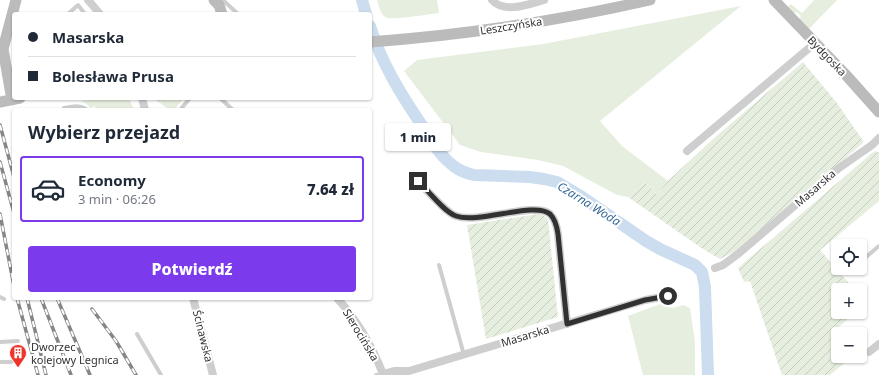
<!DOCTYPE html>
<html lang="pl">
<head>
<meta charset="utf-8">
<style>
  body { margin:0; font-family:"Noto Sans",sans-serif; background:#f6f6f7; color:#1f2937; height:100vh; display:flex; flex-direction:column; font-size:15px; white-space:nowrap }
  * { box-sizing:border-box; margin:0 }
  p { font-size:13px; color:#747a83 }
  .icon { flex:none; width:22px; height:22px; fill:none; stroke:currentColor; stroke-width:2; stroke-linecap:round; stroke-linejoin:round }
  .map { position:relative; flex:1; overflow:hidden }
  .details { position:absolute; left:12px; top:108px; width:360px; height:192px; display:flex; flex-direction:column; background:#fff; border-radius:4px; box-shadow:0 1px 3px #0004 }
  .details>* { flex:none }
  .top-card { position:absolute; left:12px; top:12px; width:360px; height:88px; border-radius:4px; box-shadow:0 1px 3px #0004; display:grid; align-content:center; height:88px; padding:0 16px; background:#fff }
  .buttons { position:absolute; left:831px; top:239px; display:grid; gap:8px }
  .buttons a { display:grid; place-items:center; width:36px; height:36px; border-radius:4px; background:#fff; box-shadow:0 1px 3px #0004; font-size:20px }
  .end { position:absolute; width:18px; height:18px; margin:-9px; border:5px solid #313131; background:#fff; box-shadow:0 0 0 2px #fff }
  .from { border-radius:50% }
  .bubble { position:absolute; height:28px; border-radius:4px; background:#fff; box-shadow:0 1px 3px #0004; font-size:13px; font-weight:800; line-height:28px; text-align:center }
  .top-card b { display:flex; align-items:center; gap:14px; height:38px; font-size:15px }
  .top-card b+b { border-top:1px solid #e0e1e3 }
  .top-card i { width:10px; height:10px; background:#1f2937 }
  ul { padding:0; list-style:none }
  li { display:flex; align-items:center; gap:12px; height:66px; margin:0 8px 6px; padding:0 8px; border:2px solid transparent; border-radius:4px }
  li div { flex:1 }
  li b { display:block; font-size:15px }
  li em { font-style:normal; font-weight:800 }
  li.current { border-color:#7c3aed }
  li>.icon { width:36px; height:36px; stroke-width:1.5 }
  h2 { padding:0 16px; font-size:18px; line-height:48px }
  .action { display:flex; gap:8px; margin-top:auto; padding:8px 16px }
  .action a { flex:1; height:46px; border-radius:4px; background:#7c3aed; color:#fff; font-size:16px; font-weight:800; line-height:46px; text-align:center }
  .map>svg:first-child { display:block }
  .grass { fill:#e6efdf }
  .garden { fill:url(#garden-furrows) }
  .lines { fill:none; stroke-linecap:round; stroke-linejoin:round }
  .river { stroke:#cbddef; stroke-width:12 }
  .lane { stroke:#cecece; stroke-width:4 }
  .street { stroke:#cecece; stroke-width:8 }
  .secondary { stroke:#bbb; stroke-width:11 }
  .rail-casing { stroke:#868686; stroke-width:3.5 }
  .rail { stroke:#fff; stroke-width:2; stroke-dasharray:6; stroke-linecap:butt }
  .route { stroke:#313131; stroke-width:5 }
  .labels { text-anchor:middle; stroke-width:4; stroke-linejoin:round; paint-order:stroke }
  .street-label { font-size:11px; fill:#313131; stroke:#fff }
  .poi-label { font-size:11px; fill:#313131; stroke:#fff; text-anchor:start }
  .water-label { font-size:12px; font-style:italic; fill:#396a9a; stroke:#fff }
</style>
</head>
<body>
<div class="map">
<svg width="879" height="375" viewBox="0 0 879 375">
  <defs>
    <pattern id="garden-furrows" width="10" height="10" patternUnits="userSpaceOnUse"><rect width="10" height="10" fill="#e6efdf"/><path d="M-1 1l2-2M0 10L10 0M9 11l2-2" fill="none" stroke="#c6cdc0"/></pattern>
  </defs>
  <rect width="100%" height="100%" fill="#fff"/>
  <path class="grass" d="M 377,0 L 437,0 L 439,13 C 429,14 391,21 385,17 C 380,13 379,6 377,0 Z
    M 814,0 L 837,0 L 809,29 L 799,19 L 801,16 L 796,12 L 794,14 L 788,7 L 791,4 L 802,13 Z
    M 741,6 L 600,121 L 622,146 L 668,181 L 657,194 L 645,182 L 628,197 L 617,195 L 563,166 L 538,160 L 481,152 L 460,145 L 404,71 L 417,60 L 543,44 Z
    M 105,98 L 129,98 L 134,110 L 98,110 L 94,106 L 91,108 L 85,103 L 81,101 Z
    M 153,98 L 184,98 L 174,110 L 170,110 Z
    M 660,304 L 672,308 L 684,305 L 690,308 L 695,342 L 695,375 L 643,375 L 628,316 Z"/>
  <path class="garden" d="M 803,62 L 837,103 L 864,142 L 740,249 L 720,259 L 700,247 L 628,197 L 645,182 L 657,194 L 668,181 L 713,139 Z
    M 876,151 L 879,153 L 879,201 L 820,250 L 855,290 L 838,290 L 838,312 L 856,312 L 835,330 L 838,334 L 838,356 L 853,356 L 830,375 L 782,375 L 750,281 L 744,282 L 738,268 L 872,153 Z
    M 538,214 L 544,216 L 548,219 L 558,317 L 486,339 L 467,225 Z"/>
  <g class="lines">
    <path class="river" d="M 362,0 L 366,14
      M 370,26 C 381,62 400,93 421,124 C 429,137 438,153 450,163 C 457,170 465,173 474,175 L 530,177 L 544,179 L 557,182 L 582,197 L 646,241 L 660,249 L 695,265 L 702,272 L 705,287 L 708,375"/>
    <path class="lane" d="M 219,0 L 225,2 L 238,14
      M 68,14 L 78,5 L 85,14
      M 220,98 L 233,110
      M 64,108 C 72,107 81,104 87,110
      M 180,110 L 190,98
      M 866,257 L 879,246
      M 439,265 L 464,355
      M 0,297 L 4,299
      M 137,334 L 161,375
      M 0,342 L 18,341
      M 1,362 L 10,362 L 20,359
      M 376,375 L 383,374"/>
    <path class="street" d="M 88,0 L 100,14
      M 492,0 C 504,14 529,4 544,0
      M 142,98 L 145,110
      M 687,151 L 815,43
      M 413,177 C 424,186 446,213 456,216 C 479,224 535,201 550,214 C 555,219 557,227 558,234 L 567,324
      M 715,268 L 723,265 L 738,254 L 839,168 L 872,145 L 879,138
      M 193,298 L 213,375
      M 337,298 C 357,320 372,346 383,374 L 394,371 L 409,371 L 645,300 L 668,296
      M 869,352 L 879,344"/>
    <path class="secondary" d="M 214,0 L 219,5 L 222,14
      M 774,0 L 846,75 L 879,112
      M 370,42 C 464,35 558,21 650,0
      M 12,100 L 3,49 L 16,0
      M 0,102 L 20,98"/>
    <defs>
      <path id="rail" d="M 0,125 L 14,177
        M 0,162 L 14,213
        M 0,214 L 14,286
        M 17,298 L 38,375
        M 27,298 L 46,375
        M 41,298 L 71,375
        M 57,298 L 90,375
        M 92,309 L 116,341 L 136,375"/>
    </defs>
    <use href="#rail" class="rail-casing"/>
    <use href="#rail" class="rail"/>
  </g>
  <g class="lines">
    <path class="route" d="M 418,181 C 428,190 444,212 456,216 C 479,224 535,201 550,214 C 555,219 557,227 558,234 L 567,324 L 645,300 L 668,296"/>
  </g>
  <defs>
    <symbol id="building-pin" viewBox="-11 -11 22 30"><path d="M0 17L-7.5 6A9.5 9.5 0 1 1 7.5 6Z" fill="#ef342c" stroke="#fff"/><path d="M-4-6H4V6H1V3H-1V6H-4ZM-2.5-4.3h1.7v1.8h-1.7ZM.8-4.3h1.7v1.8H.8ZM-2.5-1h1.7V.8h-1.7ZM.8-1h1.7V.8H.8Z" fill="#fff"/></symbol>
  </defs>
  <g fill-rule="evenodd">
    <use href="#building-pin" x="8" y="343" width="20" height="27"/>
  </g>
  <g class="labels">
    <g class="street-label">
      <text transform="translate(511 26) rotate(-9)" y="4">Leszczyńska</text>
      <text transform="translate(827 56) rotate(46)" y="4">Bydgoska</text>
      <text transform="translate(815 188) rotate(-41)" y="4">Masarska</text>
      <text transform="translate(361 335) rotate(59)" y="4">Sierocińska</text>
      <text transform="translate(203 336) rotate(76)" y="4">Ścinawska</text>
      <text transform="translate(525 336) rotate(-17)" y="4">Masarska</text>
    </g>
    <g class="poi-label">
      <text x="31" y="351">Dworzec<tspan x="31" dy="13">kolejowy Legnica</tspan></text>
    </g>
    <g class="water-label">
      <text transform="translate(589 204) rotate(32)" y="4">Czarna Woda</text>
    </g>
  </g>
</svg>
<div class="buttons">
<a><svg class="icon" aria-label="locate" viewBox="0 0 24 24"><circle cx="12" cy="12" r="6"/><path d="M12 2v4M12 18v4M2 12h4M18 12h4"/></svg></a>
<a>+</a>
<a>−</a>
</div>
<i class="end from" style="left:668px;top:296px"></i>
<i class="end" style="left:418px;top:181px"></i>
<div class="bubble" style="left:385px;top:123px;width:66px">1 min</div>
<div class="top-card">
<b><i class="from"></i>Masarska</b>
<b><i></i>Bolesława Prusa</b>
</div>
<section class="details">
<h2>Wybierz przejazd</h2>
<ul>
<li class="current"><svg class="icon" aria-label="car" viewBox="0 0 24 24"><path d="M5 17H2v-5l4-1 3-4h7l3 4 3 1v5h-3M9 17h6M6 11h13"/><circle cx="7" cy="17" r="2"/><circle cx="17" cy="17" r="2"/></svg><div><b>Economy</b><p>3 min · 06:26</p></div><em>7.64 zł</em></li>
</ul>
<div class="action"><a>Potwierdź</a></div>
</section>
</div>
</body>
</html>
